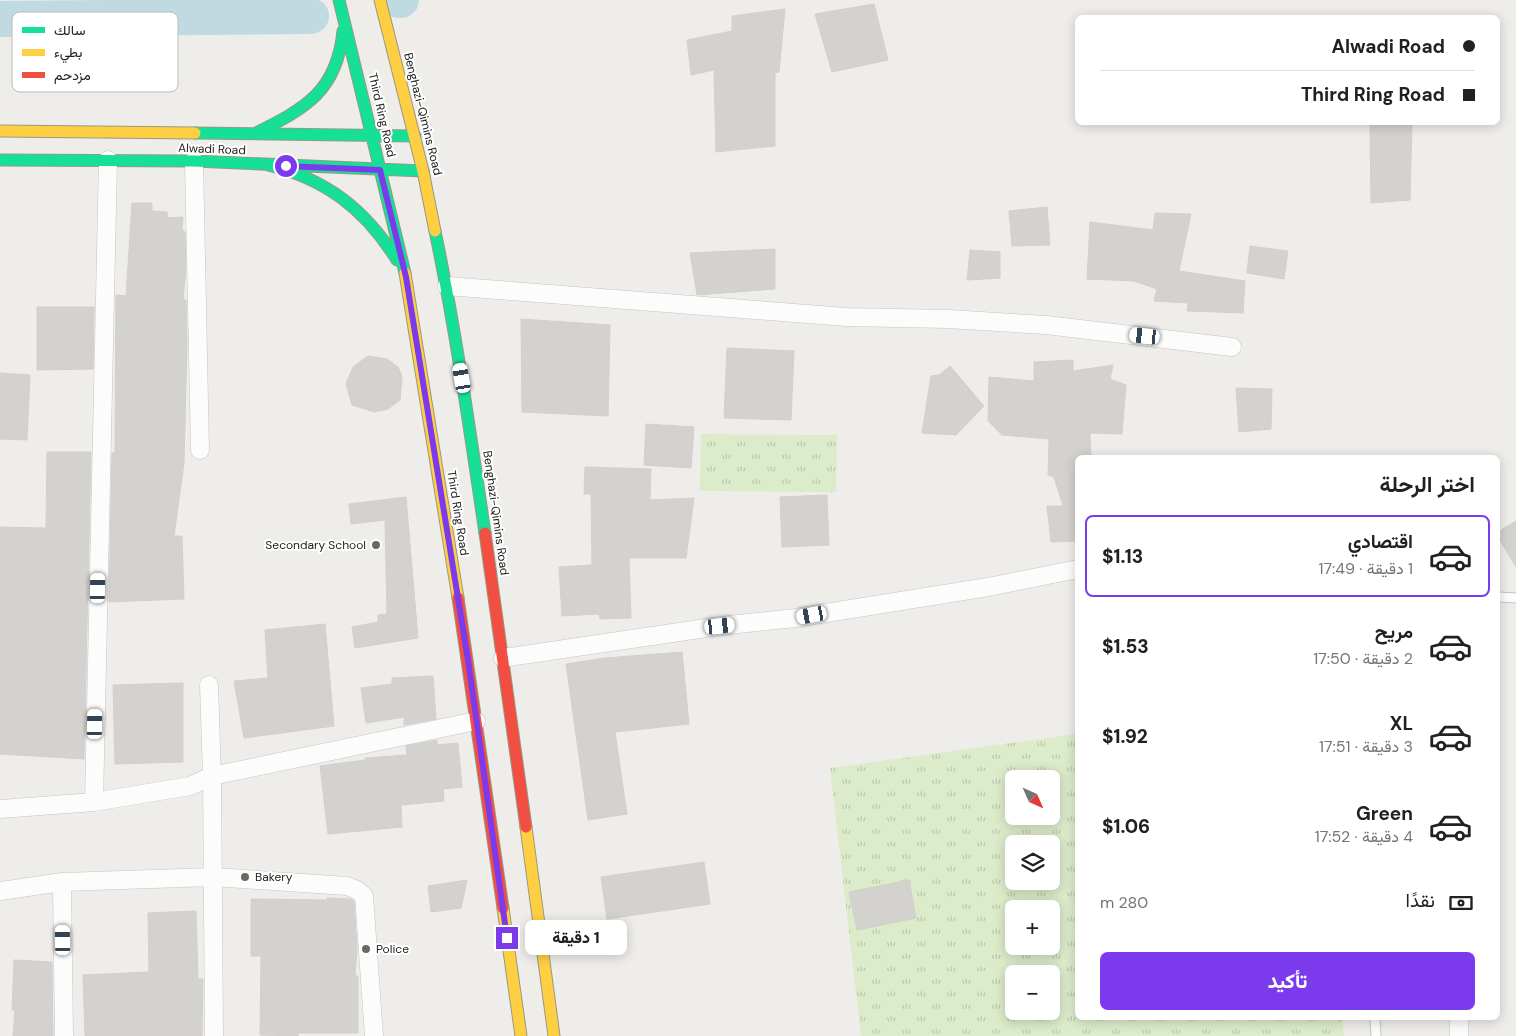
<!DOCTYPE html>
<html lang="ar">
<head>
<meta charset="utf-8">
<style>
  body { margin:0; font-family:"DM Sans",Vazirmatn,sans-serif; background:#f2f2f2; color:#202124; direction:rtl; height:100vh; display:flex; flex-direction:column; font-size:19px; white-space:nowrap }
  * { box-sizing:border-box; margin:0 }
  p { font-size:16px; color:#757577 }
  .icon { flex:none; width:28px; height:28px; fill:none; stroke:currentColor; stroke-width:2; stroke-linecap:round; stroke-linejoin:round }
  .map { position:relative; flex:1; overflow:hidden; direction:ltr }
  .side { position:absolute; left:1075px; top:455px; width:425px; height:565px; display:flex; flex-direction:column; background:#fff; border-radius:8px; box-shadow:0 2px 12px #0003; direction:rtl }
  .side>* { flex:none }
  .top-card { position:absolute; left:1075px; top:15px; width:425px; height:110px; border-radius:8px; box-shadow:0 2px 12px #0003; direction:rtl; display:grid; align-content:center; height:110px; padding:0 25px; background:#fff }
  .needle { width:32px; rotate:135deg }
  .controls { position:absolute; left:1005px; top:770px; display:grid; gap:10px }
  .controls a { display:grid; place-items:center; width:55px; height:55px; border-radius:8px; background:#fff; box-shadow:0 2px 12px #0003; font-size:25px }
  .end { position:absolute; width:22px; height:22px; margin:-11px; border:6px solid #7c3aed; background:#fff; box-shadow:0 0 0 2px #fff }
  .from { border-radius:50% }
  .bubble { position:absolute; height:35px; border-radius:8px; background:#fff; box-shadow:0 2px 12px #0003; font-size:16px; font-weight:800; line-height:35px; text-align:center; direction:rtl }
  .car { position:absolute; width:15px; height:30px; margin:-15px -8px; border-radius:6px; box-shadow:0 0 4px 1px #0007; background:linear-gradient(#fff 24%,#345 0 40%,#fff 0 76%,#345 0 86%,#fff 0) }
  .top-card b { display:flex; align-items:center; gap:18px; height:48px; font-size:19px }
  .top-card b+b { border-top:1px solid #e0e0e0 }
  .top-card i { width:12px; height:12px; background:#202124 }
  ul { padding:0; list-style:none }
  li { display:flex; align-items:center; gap:15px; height:82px; margin:0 10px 8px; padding:0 15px; border:2px solid transparent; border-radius:8px }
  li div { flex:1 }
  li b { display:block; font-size:19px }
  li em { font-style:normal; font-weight:800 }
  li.current { border-color:#7c3aed }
  li>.icon { width:45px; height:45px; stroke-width:1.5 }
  h2 { padding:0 25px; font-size:22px; line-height:60px }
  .pay { display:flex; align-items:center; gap:12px; height:55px; padding:0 25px; font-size:19px }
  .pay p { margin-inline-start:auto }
  .button { display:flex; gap:10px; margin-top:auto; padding:10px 25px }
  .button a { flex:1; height:58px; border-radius:8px; background:#7c3aed; color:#fff; font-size:20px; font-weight:800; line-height:58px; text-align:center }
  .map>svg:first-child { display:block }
  .grass { fill:url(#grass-tufts); fill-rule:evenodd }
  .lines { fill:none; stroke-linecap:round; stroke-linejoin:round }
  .river { stroke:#bfdae1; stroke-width:36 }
  .building { fill:#d4d2cf; stroke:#d2cfcc }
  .lane-casing { stroke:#c6c5c4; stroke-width:11 }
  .street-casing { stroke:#c6c5c4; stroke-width:19 }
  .fast-casing { stroke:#989982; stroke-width:13 }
  .slow-casing { stroke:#989982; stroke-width:13 }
  .jam-casing { stroke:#989982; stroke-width:13 }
  .lane { stroke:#fdfcfc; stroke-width:9 }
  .street { stroke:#fdfcfc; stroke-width:18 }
  .fast { stroke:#16e098; stroke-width:11 }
  .slow { stroke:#ffcf43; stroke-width:11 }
  .jam { stroke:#f24e42; stroke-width:11 }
  .route { stroke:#7c3aed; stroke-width:6 }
  .poi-dot { fill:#696867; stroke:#fff; stroke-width:2 }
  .labels { text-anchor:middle; stroke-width:4; stroke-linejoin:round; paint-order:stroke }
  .street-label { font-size:12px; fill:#212121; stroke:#fff }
  .poi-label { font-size:12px; fill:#212121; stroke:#fff; text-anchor:start }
  .key { fill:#fff; stroke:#bcbcbc; stroke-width:1 }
  .key-label { font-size:14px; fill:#212121 }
</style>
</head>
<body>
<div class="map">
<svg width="1516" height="1036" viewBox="0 0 1516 1036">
  <defs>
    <pattern id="grass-tufts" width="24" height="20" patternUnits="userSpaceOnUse" patternTransform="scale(1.25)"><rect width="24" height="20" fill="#dcebca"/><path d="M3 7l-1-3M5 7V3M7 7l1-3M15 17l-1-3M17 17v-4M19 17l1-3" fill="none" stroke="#bcc9ad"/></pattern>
  </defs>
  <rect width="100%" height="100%" fill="#efedea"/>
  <path class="grass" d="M 701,434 L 837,435 L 836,492 L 700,491 Z
    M 1077,734 L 1078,1018 L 1342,1018 L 1344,1036 L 861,1036 L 830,768 ZM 1014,779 L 1051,779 L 1051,816 L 1014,816 ZM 1014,844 L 1051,844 L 1051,881 L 1014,881 ZM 1014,909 L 1051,909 L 1051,946 L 1014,946 ZM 1014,974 L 1051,974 L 1051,1011 L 1014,1011 Z"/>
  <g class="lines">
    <path class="river" d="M 399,0 L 401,0
      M 0,19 L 311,16"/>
  </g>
  <path class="building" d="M 874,4 L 888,60 L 832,72 L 815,14 Z
    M 785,9 L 779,72 L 775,73 L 775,146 L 716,152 L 714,70 L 691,75 L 687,40 L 732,31 L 732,16 Z
    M 1370,122 L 1412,122 L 1410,200 L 1371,203 Z
    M 132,203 L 152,203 L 152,211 L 167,212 L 168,218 L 183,217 L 182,230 L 185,232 L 186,268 L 183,300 L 186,300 L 187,340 L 184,463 L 174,536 L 182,536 L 184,599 L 109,602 L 112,453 L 115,453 L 116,295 L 126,296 Z
    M 1047,207 L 1050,245 L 1012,246 L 1009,211 Z
    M 1155,213 L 1191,214 L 1179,271 L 1245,281 L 1243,313 L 1187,311 L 1188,303 L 1154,301 L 1157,289 L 1134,281 L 1087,279 L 1090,222 L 1153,230 Z
    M 1250,246 L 1288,251 L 1284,279 L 1247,273 Z
    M 775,249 L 775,289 L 697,295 L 690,253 Z
    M 970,250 L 1000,252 L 1000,278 L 967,280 Z
    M 37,307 L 94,307 L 93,369 L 37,370 Z
    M 521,319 L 610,325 L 608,416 L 522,412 Z
    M 727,348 L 794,351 L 791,420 L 724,418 Z
    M 368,356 L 387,359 L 398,367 L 402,376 L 400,400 L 388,409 L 374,412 L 352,405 L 346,384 L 353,367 Z
    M 1073,360 L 1073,371 L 1113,365 L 1110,379 L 1126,385 L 1122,434 L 1090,433 L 1091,458 L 1078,458 L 1078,541 L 1051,542 L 1047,506 L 1063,506 L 1054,477 L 1048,475 L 1049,439 L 1002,435 L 988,421 L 989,377 L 1034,381 L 1034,362 Z
    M 950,366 L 984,406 L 956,435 L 922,433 L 931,376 L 939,375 Z
    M 0,373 L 30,375 L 27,440 L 0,439 Z
    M 1236,388 L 1272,389 L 1271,429 L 1239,432 Z
    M 646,424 L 694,427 L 691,468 L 644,465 Z
    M 47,452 L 91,452 L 84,759 L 0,754 L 0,527 L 46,528 Z
    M 585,467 L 651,469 L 650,500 L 694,498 L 686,558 L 629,558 L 631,618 L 600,619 L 599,614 L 562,616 L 559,567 L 592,565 L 591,494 L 584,494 Z
    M 827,495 L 829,545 L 782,547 L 780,497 Z
    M 406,497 L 418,638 L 355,648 L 352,627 L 378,622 L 378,615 L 387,614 L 385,520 L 351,524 L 349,504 Z
    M 1516,521 L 1516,567 L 1498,537 L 1498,532 Z
    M 325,624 L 334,726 L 244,738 L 234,681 L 268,678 L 265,630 Z
    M 682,652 L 689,724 L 615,732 L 627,814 L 588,820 L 566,664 L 605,658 Z
    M 433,676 L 436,719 L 404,725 L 404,717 L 366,723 L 361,688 L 392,684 L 392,678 Z
    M 183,683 L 183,762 L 115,764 L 113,685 Z
    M 437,740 L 437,745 L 458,743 L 462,787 L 443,789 L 444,801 L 401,805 L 402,827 L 328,834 L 320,766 L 365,760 L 365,758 L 407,755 L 406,746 Z
    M 704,862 L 710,904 L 607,919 L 601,877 Z
    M 467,880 L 461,908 L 431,912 L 428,886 Z
    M 909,880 L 916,918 L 857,930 L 849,892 Z
    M 327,898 L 351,899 L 354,901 L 357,949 L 355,976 L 358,976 L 358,1033 L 298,1033 L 298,1036 L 260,1035 L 261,956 L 251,956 L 251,899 L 327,900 Z
    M 196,911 L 198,979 L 203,979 L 202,1036 L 85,1036 L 83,975 L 149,972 L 148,913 Z
    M 14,960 L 52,962 L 53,1036 L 13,1036 L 15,1010 L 12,1010 Z"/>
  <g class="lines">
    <defs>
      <path id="lane" d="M 1498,597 L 1516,598
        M 1375,1018 L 1376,1036"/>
      <path id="street" d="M 194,161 L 200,450
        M 447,286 L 846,317 L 948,319 L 1046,325 L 1232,347
        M 503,658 L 720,626 L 795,618 L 988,587 L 1078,569
        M 209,685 L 212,776 L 214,1036
        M 94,802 L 108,160
        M 0,809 L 94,802 L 190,786 L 212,776 L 476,721
        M 62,882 L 64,1036
        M 0,891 L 62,882 L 213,877 L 347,886 L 357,890 L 364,896 L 374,1036
        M 1459,1018 L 1459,1036"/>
      <path id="fast" d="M 339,0 L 405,273
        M 195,133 L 415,136
        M 256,133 C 306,108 337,91 343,31
        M 0,160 L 194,161 L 423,171
        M 268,165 C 326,179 365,209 397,260
        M 435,231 C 456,331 470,432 485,533"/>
      <path id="slow" d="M 380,0 L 423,171 L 435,231
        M 0,131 L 195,133
        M 405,273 L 458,598
        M 526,827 L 554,1036
        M 503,908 L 521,1036"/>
      <path id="jam" d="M 485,533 L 526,827
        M 458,598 L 503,908"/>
    </defs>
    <use href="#lane" class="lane-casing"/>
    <use href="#street" class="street-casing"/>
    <use href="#fast" class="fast-casing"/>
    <use href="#slow" class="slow-casing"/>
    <use href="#jam" class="jam-casing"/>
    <use href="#lane" class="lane"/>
    <use href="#street" class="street"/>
    <use href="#fast" class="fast"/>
    <use href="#slow" class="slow"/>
    <use href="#jam" class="jam"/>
  </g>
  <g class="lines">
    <path class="route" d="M 286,166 L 380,170 L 406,277 L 468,660 L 507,938"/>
  </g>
  <g class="poi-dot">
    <circle cx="376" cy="545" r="5"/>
    <circle cx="245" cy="877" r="5"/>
    <circle cx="366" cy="949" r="5"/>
  </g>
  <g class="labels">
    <g class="street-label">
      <text transform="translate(423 114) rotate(76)" y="4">Benghazi-Qimins Road</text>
      <text transform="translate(382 115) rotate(77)" y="4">Third Ring Road</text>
      <text transform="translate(212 149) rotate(2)" y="4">Alwadi Road</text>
      <text transform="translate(458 513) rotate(81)" y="4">Third Ring Road</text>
      <text transform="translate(496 513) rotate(82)" y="4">Benghazi-Qimins Road</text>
    </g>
    <g class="poi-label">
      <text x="366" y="549" text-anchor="end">Secondary School</text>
      <text x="255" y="881">Bakery</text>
      <text x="376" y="953">Police</text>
    </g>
  </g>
  <rect x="12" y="12" width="166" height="80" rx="8" class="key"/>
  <rect x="22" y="27" width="23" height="6" fill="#16e098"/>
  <rect x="22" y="49" width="23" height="7" fill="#ffcf43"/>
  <rect x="22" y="72" width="23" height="6" fill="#f24e42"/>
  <g class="key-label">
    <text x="54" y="35">سالك</text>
    <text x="54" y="57">بطيء</text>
    <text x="54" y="80">مزدحم</text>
  </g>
</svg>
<div class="controls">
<a><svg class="needle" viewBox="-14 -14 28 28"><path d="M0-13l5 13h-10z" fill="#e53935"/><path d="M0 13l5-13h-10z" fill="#757577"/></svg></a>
<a><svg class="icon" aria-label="layers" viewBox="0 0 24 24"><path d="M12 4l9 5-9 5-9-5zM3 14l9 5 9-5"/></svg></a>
<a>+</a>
<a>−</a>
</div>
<i class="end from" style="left:286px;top:166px"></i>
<i class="end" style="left:507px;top:938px"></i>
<div class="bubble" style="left:525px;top:920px;width:102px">1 دقيقة</div>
<i class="car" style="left:1145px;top:336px;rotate:276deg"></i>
<i class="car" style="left:462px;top:378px;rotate:350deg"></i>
<i class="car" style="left:98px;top:588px;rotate:1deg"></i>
<i class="car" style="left:812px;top:615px;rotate:260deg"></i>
<i class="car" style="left:720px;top:626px;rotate:84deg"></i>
<i class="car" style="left:95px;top:724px;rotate:1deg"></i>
<i class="car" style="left:63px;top:940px;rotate:359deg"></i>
<div class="top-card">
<b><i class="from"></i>Alwadi Road</b>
<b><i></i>Third Ring Road</b>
</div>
<section class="side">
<h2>اختر الرحلة</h2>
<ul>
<li class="current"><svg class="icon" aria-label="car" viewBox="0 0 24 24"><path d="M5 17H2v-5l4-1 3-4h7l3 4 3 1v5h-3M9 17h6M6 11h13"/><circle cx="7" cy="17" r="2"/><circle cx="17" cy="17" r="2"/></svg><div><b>اقتصادي</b><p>1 دقيقة · 17:49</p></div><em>$1.13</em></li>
<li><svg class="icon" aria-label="car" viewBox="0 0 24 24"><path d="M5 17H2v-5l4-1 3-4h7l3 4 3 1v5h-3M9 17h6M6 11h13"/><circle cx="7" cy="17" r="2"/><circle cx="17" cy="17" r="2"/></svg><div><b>مريح</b><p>2 دقيقة · 17:50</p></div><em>$1.53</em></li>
<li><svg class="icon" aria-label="car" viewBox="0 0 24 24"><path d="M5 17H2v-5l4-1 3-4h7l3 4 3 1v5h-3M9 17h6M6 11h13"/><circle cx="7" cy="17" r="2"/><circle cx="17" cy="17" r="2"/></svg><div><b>XL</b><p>3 دقيقة · 17:51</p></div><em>$1.92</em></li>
<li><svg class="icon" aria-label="car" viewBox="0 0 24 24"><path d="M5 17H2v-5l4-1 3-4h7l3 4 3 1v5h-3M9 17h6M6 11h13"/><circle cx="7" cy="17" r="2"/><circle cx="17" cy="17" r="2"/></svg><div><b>Green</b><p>4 دقيقة · 17:52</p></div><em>$1.06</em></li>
</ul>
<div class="pay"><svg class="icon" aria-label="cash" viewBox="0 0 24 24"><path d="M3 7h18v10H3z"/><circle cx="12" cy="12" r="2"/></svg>نقدًا<p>280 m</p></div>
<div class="button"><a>تأكيد</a></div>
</section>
</div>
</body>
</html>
